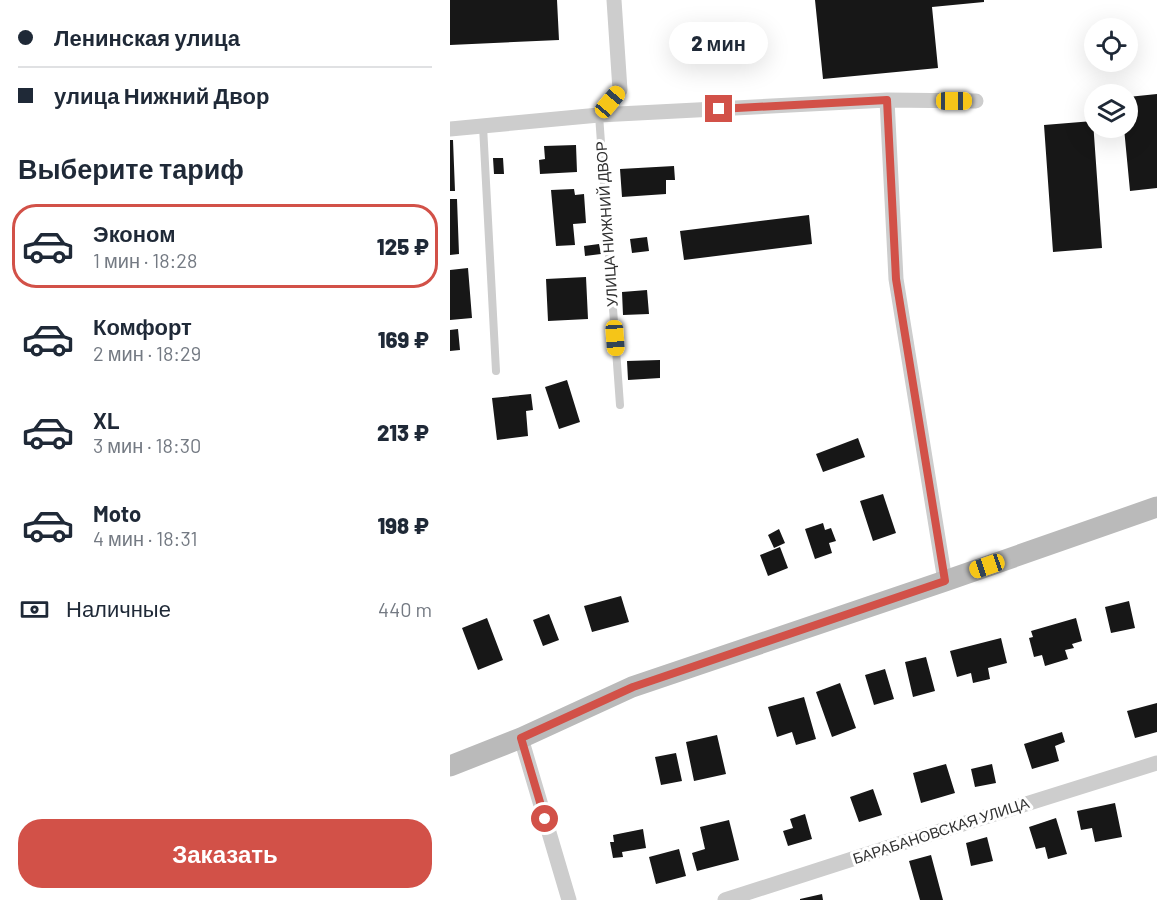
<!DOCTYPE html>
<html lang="ru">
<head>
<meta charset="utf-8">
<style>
  body { margin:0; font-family:Barlow,sans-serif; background:#f2f2f3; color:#1f2937; height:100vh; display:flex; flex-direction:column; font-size:22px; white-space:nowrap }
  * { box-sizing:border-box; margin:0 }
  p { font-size:20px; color:#747a83 }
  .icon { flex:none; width:33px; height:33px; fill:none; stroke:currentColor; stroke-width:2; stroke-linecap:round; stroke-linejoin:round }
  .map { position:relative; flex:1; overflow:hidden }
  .panel { display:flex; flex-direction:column; background:#fff; width:450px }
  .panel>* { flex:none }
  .hud { display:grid; align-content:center; height:132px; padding:0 18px; background:#fff }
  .fabs { position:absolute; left:634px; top:18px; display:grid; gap:12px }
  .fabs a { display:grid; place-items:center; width:54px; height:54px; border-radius:50%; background:#fff; box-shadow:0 6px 24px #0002; font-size:30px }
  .end { position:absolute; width:27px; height:27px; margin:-14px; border:8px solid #d25148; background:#fff; box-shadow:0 0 0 3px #fff }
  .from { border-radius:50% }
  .bubble { position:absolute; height:42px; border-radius:21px; background:#fff; box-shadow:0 6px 24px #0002; font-size:20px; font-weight:800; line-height:42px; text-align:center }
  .car { position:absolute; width:18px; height:36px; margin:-18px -9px; border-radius:8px; box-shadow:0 0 4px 2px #0007; background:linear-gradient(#f5c518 24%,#345 0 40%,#f5c518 0 76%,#345 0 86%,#f5c518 0) }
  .hud b { display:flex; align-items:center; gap:21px; height:57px; font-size:22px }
  .hud b+b { border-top:2px solid #e0e1e3 }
  .hud i { width:15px; height:15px; background:#1f2937 }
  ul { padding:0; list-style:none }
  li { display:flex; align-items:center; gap:18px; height:84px; margin:0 12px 9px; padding:0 6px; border:3px solid transparent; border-radius:24px }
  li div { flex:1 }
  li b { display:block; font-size:22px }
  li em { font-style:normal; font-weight:800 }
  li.on { border-color:#d25148 }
  li>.icon { width:54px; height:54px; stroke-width:1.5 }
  h2 { padding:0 18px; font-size:27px; line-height:72px }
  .pay { display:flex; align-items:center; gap:15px; height:66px; padding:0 18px; font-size:22px }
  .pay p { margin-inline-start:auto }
  .primary-button { display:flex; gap:12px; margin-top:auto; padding:12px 18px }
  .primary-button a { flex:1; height:69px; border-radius:24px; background:#d25148; color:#fff; font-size:24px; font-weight:800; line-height:69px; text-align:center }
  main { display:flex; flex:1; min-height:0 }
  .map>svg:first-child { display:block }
  .building { fill:#171717 }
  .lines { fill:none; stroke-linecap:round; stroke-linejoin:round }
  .service { stroke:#cdcdcd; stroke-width:8 }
  .minor { stroke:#cdcdcd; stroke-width:15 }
  .secondary { stroke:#bababa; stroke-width:21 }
  .route { stroke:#d25148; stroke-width:8 }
  .labels { text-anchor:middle; stroke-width:6; stroke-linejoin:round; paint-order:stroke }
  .street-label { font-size:15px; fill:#303030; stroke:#fff }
</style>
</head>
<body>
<main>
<section class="panel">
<div class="hud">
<b><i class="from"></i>Ленинская улица</b>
<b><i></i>улица Нижний Двор</b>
</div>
<h2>Выберите тариф</h2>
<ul>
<li class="on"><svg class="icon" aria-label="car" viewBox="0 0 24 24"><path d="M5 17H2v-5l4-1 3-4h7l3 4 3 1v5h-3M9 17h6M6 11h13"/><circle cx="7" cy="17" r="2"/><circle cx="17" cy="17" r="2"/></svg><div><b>Эконом</b><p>1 мин · 18:28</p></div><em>125 ₽</em></li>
<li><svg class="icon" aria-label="car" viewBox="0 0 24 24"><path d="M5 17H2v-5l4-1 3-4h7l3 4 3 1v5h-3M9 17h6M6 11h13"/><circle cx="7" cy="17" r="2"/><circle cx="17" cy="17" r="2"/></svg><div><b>Комфорт</b><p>2 мин · 18:29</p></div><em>169 ₽</em></li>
<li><svg class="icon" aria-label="car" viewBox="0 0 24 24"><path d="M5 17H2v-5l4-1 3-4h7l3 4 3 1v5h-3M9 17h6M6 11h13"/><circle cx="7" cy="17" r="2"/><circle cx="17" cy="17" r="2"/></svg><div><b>XL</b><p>3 мин · 18:30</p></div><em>213 ₽</em></li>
<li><svg class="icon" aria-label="car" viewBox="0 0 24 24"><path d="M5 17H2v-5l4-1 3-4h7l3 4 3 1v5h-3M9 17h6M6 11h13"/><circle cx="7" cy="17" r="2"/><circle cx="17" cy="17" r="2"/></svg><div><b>Moto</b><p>4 мин · 18:31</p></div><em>198 ₽</em></li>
</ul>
<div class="pay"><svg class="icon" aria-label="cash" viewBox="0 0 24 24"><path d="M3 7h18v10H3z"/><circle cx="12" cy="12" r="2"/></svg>Наличные<p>440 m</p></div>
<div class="primary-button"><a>Заказать</a></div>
</section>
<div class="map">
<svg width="707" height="900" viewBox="0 0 707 900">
  <rect width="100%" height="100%" fill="#fff"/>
  <path class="building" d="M 0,0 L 107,0 L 109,40 L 0,45 Z
    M 365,0 L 534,0 L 534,2 L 482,7 L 488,68 L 373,79 Z
    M 707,94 L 707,188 L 680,191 L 674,128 L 678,128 L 678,97 Z
    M 643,121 L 652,248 L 603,252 L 594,125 Z
    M 0,140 L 3,140 L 5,191 L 0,191 Z
    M 126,145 L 127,172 L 90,174 L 89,160 L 95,159 L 94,146 Z
    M 43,158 L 53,158 L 54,174 L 44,174 Z
    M 224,166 L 225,180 L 216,180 L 216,194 L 172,197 L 170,169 Z
    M 124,189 L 125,195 L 134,194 L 136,223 L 123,224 L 125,245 L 106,246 L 101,190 Z
    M 0,199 L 7,199 L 9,254 L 0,255 Z
    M 359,215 L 362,244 L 234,260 L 230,231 Z
    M 197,237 L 199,251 L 182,253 L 180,239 Z
    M 149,244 L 151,254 L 135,256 L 134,246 Z
    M 18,268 L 22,318 L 0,320 L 0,270 Z
    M 136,277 L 138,319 L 98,321 L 96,279 Z
    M 197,290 L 199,314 L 173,315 L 172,292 Z
    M 8,329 L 10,350 L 0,351 L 0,330 Z
    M 210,360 L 210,378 L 178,380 L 177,361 Z
    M 117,380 L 130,422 L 109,429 L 95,387 Z
    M 81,394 L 83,410 L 76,411 L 78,436 L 47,440 L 42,398 Z
    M 408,438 L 415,457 L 373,472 L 366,454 Z
    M 433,494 L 446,533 L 423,541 L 410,501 Z
    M 373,523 L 375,530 L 381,528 L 386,541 L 379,543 L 382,553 L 365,559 L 355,529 Z
    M 329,529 L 335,543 L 324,548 L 318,535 Z
    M 330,547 L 338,568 L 318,576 L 310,555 Z
    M 171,596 L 179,622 L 142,632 L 134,606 Z
    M 679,601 L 685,628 L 661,633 L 655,607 Z
    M 99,614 L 109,640 L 93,646 L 83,620 Z
    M 37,618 L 53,660 L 28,670 L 12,628 Z
    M 626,618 L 632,641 L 622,644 L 624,648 L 615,650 L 618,659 L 595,666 L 592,655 L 584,657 L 579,638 L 583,637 L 581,631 Z
    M 551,638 L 557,663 L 538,668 L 540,679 L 523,683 L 521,673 L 507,677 L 500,651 Z
    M 476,657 L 485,691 L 463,697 L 455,662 Z
    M 435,669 L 444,699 L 424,705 L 415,675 Z
    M 390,683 L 406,728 L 382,737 L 366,692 Z
    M 354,697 L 366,739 L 346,745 L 342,732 L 327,737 L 318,707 Z
    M 707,703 L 707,732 L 685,738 L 677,711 Z
    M 612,732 L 615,742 L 605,746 L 609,761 L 582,769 L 574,744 Z
    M 267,735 L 276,774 L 244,781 L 236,742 Z
    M 226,753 L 232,781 L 211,785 L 205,757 Z
    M 496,764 L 505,793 L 471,803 L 463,773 Z
    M 542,764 L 546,783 L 525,787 L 521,769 Z
    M 423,789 L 432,815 L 409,822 L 400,797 Z
    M 665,803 L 672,837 L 645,842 L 642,828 L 631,830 L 627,811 Z
    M 355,814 L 362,839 L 338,846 L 333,831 L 343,828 L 340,819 Z
    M 606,818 L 617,854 L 598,859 L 595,847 L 586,849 L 579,827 Z
    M 279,820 L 289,860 L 247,871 L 242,853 L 255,849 L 250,827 Z
    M 193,829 L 196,848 L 172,852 L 173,857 L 163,858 L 160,842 L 164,842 L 163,835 Z
    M 537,837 L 543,861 L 521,866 L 516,843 Z
    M 229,849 L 236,876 L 206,884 L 199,857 Z
    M 481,855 L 493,900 L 470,900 L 459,861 Z
    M 372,894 L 373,900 L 350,900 L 350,899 Z"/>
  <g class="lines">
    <path class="service" d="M 149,115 L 170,405
      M 33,126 L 46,371"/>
    <path class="minor" d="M 437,100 L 446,279 L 495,581
      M 149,115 L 170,90 L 164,0
      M 0,129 L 149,115 L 437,100 L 526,101
      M 71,738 L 119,900
      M 275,900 L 452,843 L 707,763"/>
    <path class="secondary" d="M 0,766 L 71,738 L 182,687 L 495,581 L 707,507"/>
  </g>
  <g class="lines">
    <path class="route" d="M 95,819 L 71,738 L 183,687 L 495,581 L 446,279 L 437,100 L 269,109"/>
  </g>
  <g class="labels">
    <g class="street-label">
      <text transform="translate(157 224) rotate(-94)" y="5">УЛИЦА НИЖНИЙ ДВОР</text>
      <text transform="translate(491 831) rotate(-18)" y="5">БАРАБАНОВСКАЯ УЛИЦА</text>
    </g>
  </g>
</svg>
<div class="fabs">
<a><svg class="icon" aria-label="locate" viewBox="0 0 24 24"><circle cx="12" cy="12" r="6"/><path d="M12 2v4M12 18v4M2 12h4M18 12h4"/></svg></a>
<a><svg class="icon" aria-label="layers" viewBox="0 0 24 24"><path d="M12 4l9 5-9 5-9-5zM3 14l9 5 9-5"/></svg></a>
</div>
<i class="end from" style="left:95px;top:819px"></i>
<i class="end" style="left:269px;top:109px"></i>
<div class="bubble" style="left:219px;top:22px;width:99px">2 мин</div>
<i class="car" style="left:504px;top:101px;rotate:90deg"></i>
<i class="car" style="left:160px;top:102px;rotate:40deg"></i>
<i class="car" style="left:165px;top:338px;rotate:176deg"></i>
<i class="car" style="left:537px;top:566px;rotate:251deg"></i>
</div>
</main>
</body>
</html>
